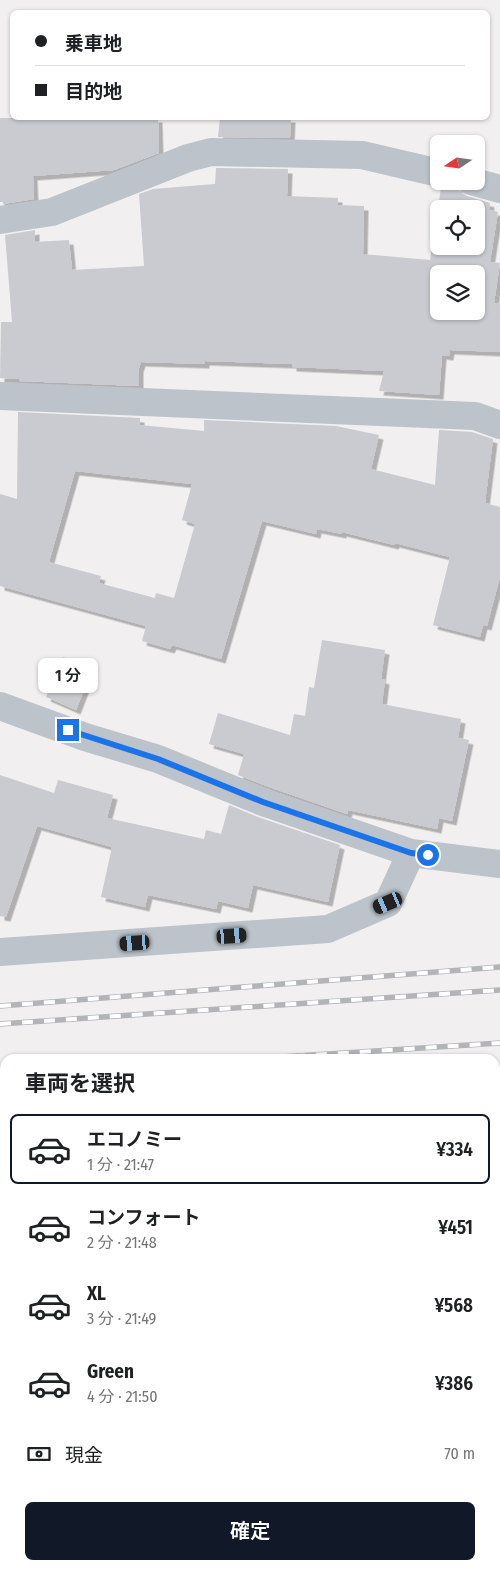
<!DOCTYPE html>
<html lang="ja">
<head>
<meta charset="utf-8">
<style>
  body { margin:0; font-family:"Fira Sans Condensed","Noto Sans JP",sans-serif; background:#f2f2f2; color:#202124; height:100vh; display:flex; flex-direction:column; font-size:19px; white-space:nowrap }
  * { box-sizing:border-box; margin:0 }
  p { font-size:16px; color:#757577 }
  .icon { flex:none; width:28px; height:28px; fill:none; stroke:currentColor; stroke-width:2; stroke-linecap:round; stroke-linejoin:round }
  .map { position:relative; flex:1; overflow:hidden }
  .side { position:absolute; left:0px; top:1054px; width:500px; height:516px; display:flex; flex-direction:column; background:#fff; border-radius:15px 15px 0 0; box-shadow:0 1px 4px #0004 }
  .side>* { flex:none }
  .hud { position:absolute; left:10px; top:10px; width:480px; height:110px; border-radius:8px; box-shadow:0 1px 4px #0004; display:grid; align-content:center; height:110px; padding:0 25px; background:#fff }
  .needle { width:32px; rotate:257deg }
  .buttons { position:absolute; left:430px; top:135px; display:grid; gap:10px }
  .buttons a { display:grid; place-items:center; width:55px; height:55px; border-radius:8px; background:#fff; box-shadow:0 1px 4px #0004; font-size:25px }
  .end { position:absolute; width:22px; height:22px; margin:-11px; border:6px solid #1a73e8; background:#fff; box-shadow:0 0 0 2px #fff }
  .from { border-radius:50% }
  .bubble { position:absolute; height:35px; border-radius:8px; background:#fff; box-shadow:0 1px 4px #0004; font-size:16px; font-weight:600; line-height:35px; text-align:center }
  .car { position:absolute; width:15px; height:30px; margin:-15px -8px; border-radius:6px; box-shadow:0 0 4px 1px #0007; background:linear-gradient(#222 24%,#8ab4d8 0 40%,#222 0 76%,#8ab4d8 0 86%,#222 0) }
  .hud b { display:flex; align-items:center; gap:18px; height:48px; font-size:19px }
  .hud b+b { border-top:1px solid #e0e0e0 }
  .hud i { width:12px; height:12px; background:#202124 }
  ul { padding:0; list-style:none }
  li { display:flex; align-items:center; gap:15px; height:70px; margin:0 10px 8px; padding:0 15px; border:2px solid transparent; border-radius:8px }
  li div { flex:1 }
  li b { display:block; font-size:19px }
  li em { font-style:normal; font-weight:600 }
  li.active { border-color:#111827 }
  li>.icon { width:45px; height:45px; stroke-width:1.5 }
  h2 { padding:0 25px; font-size:22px; line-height:60px }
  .pay { display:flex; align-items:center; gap:12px; height:55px; padding:0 25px; font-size:19px }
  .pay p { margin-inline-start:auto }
  .primary-button { display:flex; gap:10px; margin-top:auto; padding:10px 25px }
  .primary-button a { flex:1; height:58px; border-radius:8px; background:#111827; color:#fff; font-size:20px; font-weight:600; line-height:58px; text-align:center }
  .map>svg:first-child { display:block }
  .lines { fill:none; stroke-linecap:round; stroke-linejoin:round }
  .stream { stroke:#94cee2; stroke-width:11 }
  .building { fill:#c9cbd1; fill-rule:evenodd; filter:url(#shadow) }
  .minor { stroke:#bcc3ca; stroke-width:28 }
  .tertiary { stroke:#bcc3ca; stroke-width:28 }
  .rail-casing { stroke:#b2b4b9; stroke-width:5.5 }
  .rail { stroke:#fff; stroke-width:4; stroke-dasharray:11; stroke-linecap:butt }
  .route { stroke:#1a73e8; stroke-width:6 }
</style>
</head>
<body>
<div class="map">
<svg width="500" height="1569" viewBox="0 0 500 1569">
  <defs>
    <filter id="shadow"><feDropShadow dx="4.5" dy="4.5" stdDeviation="0" flood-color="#0004"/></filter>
  </defs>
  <rect width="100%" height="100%" fill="#f1efef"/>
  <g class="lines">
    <path class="stream" d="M 0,1071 L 5,1085
      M 495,1174 L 500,1176"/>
  </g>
  <path class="building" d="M 0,118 L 158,118 L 159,153 L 114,170 L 33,176 L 34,199 L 3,204 L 3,202 L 0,202 Z
    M 220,118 L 291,118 L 290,138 L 218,137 Z
    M 216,168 L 288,169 L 287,196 L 338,198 L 338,205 L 364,206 L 363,254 L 430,260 L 441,188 L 448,185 L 457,187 L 460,192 L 467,196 L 490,203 L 489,210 L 498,212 L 490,262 L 500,263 L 494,303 L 500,303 L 500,352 L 450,350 L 449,356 L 442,355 L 439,395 L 379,391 L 384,371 L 292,367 L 292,364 L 205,361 L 205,364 L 141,362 L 139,368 L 139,386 L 19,381 L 19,379 L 0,378 L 1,322 L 12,322 L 5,235 L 35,230 L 35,242 L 69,240 L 72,270 L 144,266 L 139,194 L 153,189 L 215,184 ZM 439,209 L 476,209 L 476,246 L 439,246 ZM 439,274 L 476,274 L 476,311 L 439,311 Z
    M 18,412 L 140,418 L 140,425 L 204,431 L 204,420 L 336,426 L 379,435 L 371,469 L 435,485 L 439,430 L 472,432 L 493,439 L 485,503 L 500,507 L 500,577 L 487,626 L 483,625 L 480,637 L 433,625 L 450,557 L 395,543 L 394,545 L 342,532 L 342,534 L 317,529 L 316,534 L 262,521 L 221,659 L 172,645 L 170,649 L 142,641 L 146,626 L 0,586 L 0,494 L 17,499 ZM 75,471 L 192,484 L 182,520 L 195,524 L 174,598 L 156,593 L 155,598 L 99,583 L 101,576 L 49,562 Z
    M 322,640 L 385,650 L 381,679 L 385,680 L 382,704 L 461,719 L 458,738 L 469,740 L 452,821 L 439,818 L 437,829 L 348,810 L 347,814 L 269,787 L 238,775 L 244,754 L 209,744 L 218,713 L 290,735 L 294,714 L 305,716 L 309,687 L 314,688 Z
    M 63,657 L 92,669 L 76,710 L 46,697 Z
    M 0,775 L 54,793 L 58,780 L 113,795 L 107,818 L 204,839 L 206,830 L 221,834 L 229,805 L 258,817 L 340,845 L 328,902 L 253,885 L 248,908 L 218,901 L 216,909 L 148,895 L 145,907 L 101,897 L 112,847 L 37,826 L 6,917 L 0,916 Z"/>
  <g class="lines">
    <path class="minor" d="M 471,181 L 500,189
      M 0,220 L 52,212 L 188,158 L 211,152 L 362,155 L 439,173
      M 0,396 L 475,416 L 500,425
      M 495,1099 L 500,1098
      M 0,1136 L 5,1136
      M 495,1144 L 500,1143
      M 0,1167 L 5,1189
      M 88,1565 L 89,1569
      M 482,1565 L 483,1569"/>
    <path class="tertiary" d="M 0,706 L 85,737 L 158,759 L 263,802 L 411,853 L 500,864
      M 0,952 L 328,929 L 388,903 L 411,853"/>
    <defs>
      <path id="rail" d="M 0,1006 L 500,967
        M 0,1024 L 500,990
        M 250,1059 L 500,1043
        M 495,1068 L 500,1068
        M 0,1075 L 5,1074
        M 0,1099 L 5,1098"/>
    </defs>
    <use href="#rail" class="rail-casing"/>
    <use href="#rail" class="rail"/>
  </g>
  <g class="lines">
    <path class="route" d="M 68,730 L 158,759 L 263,802 L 411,853 L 428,855"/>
  </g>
</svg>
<div class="buttons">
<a><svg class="needle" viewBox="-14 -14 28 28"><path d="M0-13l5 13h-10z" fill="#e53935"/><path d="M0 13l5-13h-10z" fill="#757577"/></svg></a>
<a><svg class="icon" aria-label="locate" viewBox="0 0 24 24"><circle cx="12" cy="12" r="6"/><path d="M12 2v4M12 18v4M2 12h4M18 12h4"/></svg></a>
<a><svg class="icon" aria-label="layers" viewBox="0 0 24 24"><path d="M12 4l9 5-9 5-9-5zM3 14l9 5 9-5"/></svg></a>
</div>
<i class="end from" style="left:428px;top:855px"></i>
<i class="end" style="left:68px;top:730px"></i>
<div class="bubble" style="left:38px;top:658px;width:60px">1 分</div>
<i class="car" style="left:388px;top:903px;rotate:247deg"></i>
<i class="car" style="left:232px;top:936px;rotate:86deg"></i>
<i class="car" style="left:135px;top:943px;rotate:266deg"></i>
<div class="hud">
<b><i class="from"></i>乗車地</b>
<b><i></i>目的地</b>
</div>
<section class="side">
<h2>車両を選択</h2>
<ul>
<li class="active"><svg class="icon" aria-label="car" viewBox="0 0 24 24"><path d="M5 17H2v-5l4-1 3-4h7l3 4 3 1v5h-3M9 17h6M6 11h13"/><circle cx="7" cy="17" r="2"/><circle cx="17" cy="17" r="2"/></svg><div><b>エコノミー</b><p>1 分 · 21:47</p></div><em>¥334</em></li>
<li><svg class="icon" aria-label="car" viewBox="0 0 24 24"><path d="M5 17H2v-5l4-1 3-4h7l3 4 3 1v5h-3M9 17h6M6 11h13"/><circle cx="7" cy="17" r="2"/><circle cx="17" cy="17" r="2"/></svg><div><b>コンフォート</b><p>2 分 · 21:48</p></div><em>¥451</em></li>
<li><svg class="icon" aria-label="car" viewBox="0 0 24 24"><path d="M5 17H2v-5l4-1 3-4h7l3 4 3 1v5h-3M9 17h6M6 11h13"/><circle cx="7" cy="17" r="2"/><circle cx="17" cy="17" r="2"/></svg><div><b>XL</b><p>3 分 · 21:49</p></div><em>¥568</em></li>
<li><svg class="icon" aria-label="car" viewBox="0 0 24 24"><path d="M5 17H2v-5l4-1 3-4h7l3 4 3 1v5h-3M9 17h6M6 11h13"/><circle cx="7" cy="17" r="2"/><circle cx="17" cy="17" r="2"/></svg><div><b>Green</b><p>4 分 · 21:50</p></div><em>¥386</em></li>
</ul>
<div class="pay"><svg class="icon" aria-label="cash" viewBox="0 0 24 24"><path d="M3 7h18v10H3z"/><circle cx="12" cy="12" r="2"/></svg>現金<p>70 m</p></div>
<div class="primary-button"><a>確定</a></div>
</section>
</div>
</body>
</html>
